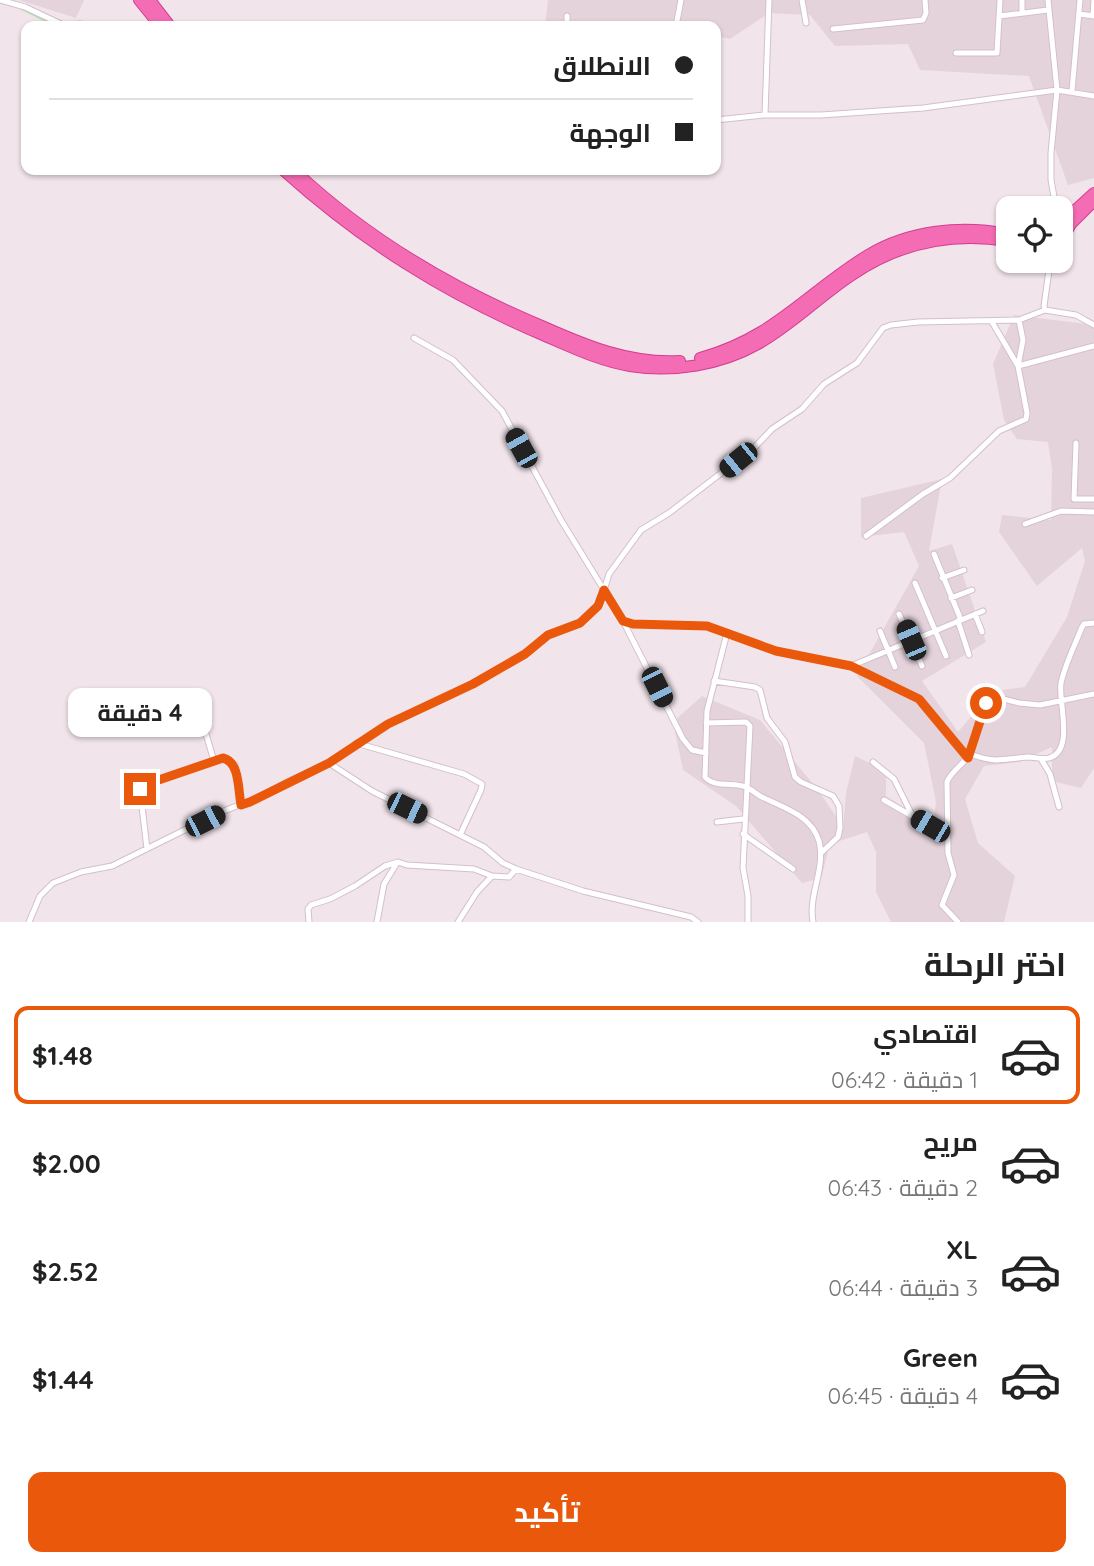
<!DOCTYPE html>
<html lang="ar">
<head>
<meta charset="utf-8">
<style>
  body { margin:0; font-family:Quicksand,Cairo,sans-serif; background:#f2f2f2; color:#222; direction:rtl; height:100vh; display:flex; flex-direction:column; font-size:26px; white-space:nowrap }
  * { box-sizing:border-box; margin:0 }
  p { font-size:23px; color:#767676 }
  .icon { flex:none; width:38px; height:38px; fill:none; stroke:currentColor; stroke-width:2; stroke-linecap:round; stroke-linejoin:round }
  .map { position:relative; height:922px; overflow:hidden; direction:ltr }
  .details { display:flex; flex-direction:column; background:#fff; flex:1 }
  .details>* { flex:none }
  .hud { position:absolute; left:21px; top:21px; width:700px; height:154px; border-radius:14px; box-shadow:0 2px 5px #0004; direction:rtl; display:grid; align-content:center; height:154px; padding:0 28px; background:#fff }
  .tools { position:absolute; left:996px; top:196px; display:grid; gap:14px }
  .tools a { display:grid; place-items:center; width:77px; height:77px; border-radius:14px; background:#fff; box-shadow:0 2px 5px #0004; font-size:35px }
  .end { position:absolute; width:32px; height:32px; margin:-16px; border:9px solid #ea580c; background:#fff; box-shadow:0 0 0 4px #fff }
  .from { border-radius:50% }
  .bubble { position:absolute; height:49px; border-radius:14px; background:#fff; box-shadow:0 2px 5px #0004; font-size:23px; font-weight:700; line-height:49px; text-align:center; direction:rtl }
  .car { position:absolute; width:21px; height:42px; margin:-21px -10px; border-radius:9px; box-shadow:0 0 5px 2px #0007; background:linear-gradient(#222 24%,#8ab4d8 0 40%,#222 0 76%,#8ab4d8 0 86%,#222 0) }
  .hud b { display:flex; align-items:center; gap:24px; height:66px; font-size:26px }
  .hud b+b { border-top:2px solid #e0e0e0 }
  .hud i { width:18px; height:18px; background:#222 }
  ul { padding:0; list-style:none }
  li { display:flex; align-items:center; gap:21px; height:98px; margin:0 14px 10px; padding:0 14px; border:4px solid transparent; border-radius:14px }
  li div { flex:1 }
  li b { display:block; font-size:26px }
  li em { font-style:normal; font-weight:700 }
  li.current { border-color:#ea580c }
  li>.icon { width:63px; height:63px; stroke-width:1.5 }
  h2 { padding:0 28px; font-size:32px; line-height:84px }
  .primary-button { display:flex; gap:14px; margin-top:auto; padding:14px 28px }
  .primary-button a { flex:1; height:80px; border-radius:14px; background:#ea580c; color:#fff; font-size:28px; font-weight:700; line-height:80px; text-align:center }
  .map>svg:first-child { display:block }
  .residential { fill:#e5d3dc }
  .lines { fill:none; stroke-linecap:round; stroke-linejoin:round }
  .stream { stroke:#a3ebb3; stroke-width:2 }
  .street-casing { stroke:#d4bfca; stroke-width:7 }
  .highway-casing { stroke:#d33d90; stroke-width:12 }
  .street { stroke:#fff; stroke-width:5 }
  .highway { stroke:#f46cb3; stroke-width:10 }
  .route { stroke:#ea580c; stroke-width:9 }
</style>
</head>
<body>
<div class="map">
<svg width="1094" height="922" viewBox="0 0 1094 922">
  <rect width="100%" height="100%" fill="#f1e4eb"/>
  <path class="residential" d="M 19,0 L 84,0 L 76,18 Z
    M 548,0 L 1094,0 L 1094,178 L 1068,185 L 1029,76 L 920,70 L 908,44 L 835,46 L 810,15 L 769,13 L 730,39 L 716,36 L 716,26 L 545,26 Z
    M 1014,315 L 1094,325 L 1094,768 L 1081,788 L 1052,781 L 1052,747 L 1019,762 L 984,766 L 965,799 L 978,843 L 1015,876 L 1004,922 L 891,922 L 876,892 L 876,852 L 867,832 L 830,844 L 821,878 L 802,883 L 736,806 L 683,770 L 673,722 L 702,696 L 760,720 L 818,790 L 843,827 L 846,793 L 855,756 L 886,771 L 886,796 L 933,826 L 936,802 L 924,743 L 857,676 L 919,566 L 904,532 L 861,537 L 861,498 L 942,479 L 929,551 L 952,544 L 986,642 L 922,681 L 958,732 L 993,691 L 1025,687 L 1067,617 L 1085,561 L 1082,548 L 1037,586 L 999,532 L 1002,515 L 1051,520 L 1052,469 L 1048,442 L 1017,439 L 1004,420 L 993,364 Z"/>
  <g class="lines">
    <path class="stream" d="M 18,7 L 56,26"/>
    <defs>
      <path id="street" d="M 0,0 L 25,7 L 63,25 L 80,24 L 95,26
        M 802,0 L 806,23
        M 1022,0 L 1022,13
        M 1048,0 L 1057,90 L 1051,153 L 1051,180 L 1054,197
        M 1079,14 L 1094,16
        M 1093,15 L 1094,0
        M 567,16 L 567,26
        M 999,16 L 1048,10
        M 676,26 L 681,0
        M 833,29 L 923,20 L 926,13 L 925,0
        M 956,53 L 997,53 L 1000,0
        M 1072,91 L 1080,0
        M 765,115 L 769,0
        M 716,120 L 765,115 L 821,115 L 923,108 L 1057,90 L 1094,96
        M 1050,263 L 1044,306 L 1045,310 L 1076,315 L 1094,325
        M 992,322 L 1018,366 L 1094,346
        M 414,338 L 453,360 L 502,411 L 561,520 L 623,621 L 633,624 L 707,626 L 776,651 L 851,666 L 919,699 L 968,758
        M 1076,443 L 1074,499 L 1094,499
        M 1025,524 L 1061,511 L 1094,512
        M 866,536 L 923,494 L 950,478 L 999,431 L 1026,419 L 1027,413 L 1018,366 L 1023,340 L 1019,320
        M 934,554 L 961,620
        M 942,578 L 964,570
        M 915,583 L 946,656
        M 951,598 L 972,590
        M 899,614 L 922,666
        M 975,614 L 982,632
        M 623,621 L 683,739 L 692,750 L 706,753
        M 958,621 L 969,655
        M 880,631 L 895,667
        M 727,633 L 707,711 L 705,777 C 714,788 734,782 746,787 C 751,789 755,793 760,796 C 781,807 811,814 819,841 C 826,869 808,894 813,922
        M 851,666 L 983,611
        M 714,681 L 755,687 L 760,690 L 767,718 L 785,742 L 795,777 L 801,782 L 833,796 L 839,806 L 840,828 L 838,837 L 821,853
        M 706,723 L 746,722 L 750,726 L 743,868 L 748,896 L 748,922
        M 157,731 C 168,722 184,708 198,707 L 214,761
        M 356,743 L 464,774 L 482,784 L 481,790 L 460,835
        M 970,754 C 998,764 1000,759 1028,757 C 1035,757 1043,760 1049,758 C 1075,751 1058,702 1061,683 C 1065,664 1075,645 1082,627 L 1084,624 L 1094,623
        M 1041,759 L 1050,774 L 1059,807
        M 873,762 L 894,779 L 913,817
        M 329,763 L 372,791 L 484,847 L 503,863 L 516,869 L 583,891 L 691,917 L 698,922
        M 884,800 L 947,836
        M 717,822 L 743,819
        M 743,834 L 793,869
        M 147,849 L 140,789 L 144,785 L 226,758 L 235,765 L 241,805
        M 29,922 L 40,896 L 53,883 L 81,872 L 112,866 L 219,813 L 264,795 L 287,782 L 329,763 L 388,724 L 449,696 L 514,661 L 548,635 L 580,623 L 600,603 L 609,574 L 641,530 L 669,513 L 754,448 L 772,429 L 802,409 L 824,384 L 857,363 L 883,328 L 891,325 L 918,322 L 1019,320 L 1045,310
        M 309,922 L 308,909 L 311,905 L 330,899 L 355,886 L 385,866 L 398,862 L 407,865 L 474,869 L 492,876 L 509,877 L 516,869
        M 377,922 L 384,884 L 397,863
        M 458,922 L 477,892 L 492,876
        M 958,922 L 942,905 L 954,875 L 948,853 L 947,782 C 952,769 966,764 971,751 C 977,733 977,704 996,697 L 1019,703 L 1040,705 L 1094,694"/>
      <path id="highway" d="M 139,0 L 160,26
        M 150,0 L 170,26
        M 283,170 C 363,242 446,294 545,336 C 573,348 600,361 630,366 C 673,373 721,365 758,344 C 792,325 820,296 852,275 C 899,243 952,232 1008,241
        M 294,170 C 366,238 451,288 542,326 C 587,346 630,364 680,361
        M 1060,224 L 1094,193
        M 1060,238 C 1067,245 1066,252 1060,259
        M 1062,240 L 1071,224 L 1094,201
        M 1043,261 L 1050,263 L 1058,261
        M 700,358 C 774,338 806,293 868,255 C 910,230 961,225 1008,234"/>
    </defs>
    <use href="#street" class="street-casing"/>
    <use href="#highway" class="highway-casing"/>
    <use href="#street" class="street"/>
    <use href="#highway" class="highway"/>
  </g>
  <g class="lines">
    <path class="route" d="M 140,789 L 144,785 L 223,758 C 240,762 238,790 241,805 L 250,802 L 329,763 L 388,724 L 473,684 L 525,654 L 548,635 L 580,623 L 598,606 L 604,590 L 623,621 L 633,624 L 707,626 L 776,651 L 851,666 L 919,699 L 968,758 L 986,703"/>
  </g>
</svg>
<div class="tools">
<a><svg class="icon" aria-label="locate" viewBox="0 0 24 24"><circle cx="12" cy="12" r="6"/><path d="M12 2v4M12 18v4M2 12h4M18 12h4"/></svg></a>
</div>
<i class="end from" style="left:986px;top:703px"></i>
<i class="end" style="left:140px;top:789px"></i>
<div class="bubble" style="left:68px;top:688px;width:144px">4 دقيقة</div>
<i class="car" style="left:521px;top:448px;rotate:331deg"></i>
<i class="car" style="left:738px;top:460px;rotate:231deg"></i>
<i class="car" style="left:911px;top:640px;rotate:337deg"></i>
<i class="car" style="left:657px;top:687px;rotate:153deg"></i>
<i class="car" style="left:407px;top:808px;rotate:116deg"></i>
<i class="car" style="left:205px;top:821px;rotate:63deg"></i>
<i class="car" style="left:930px;top:826px;rotate:300deg"></i>
<div class="hud">
<b><i class="from"></i>الانطلاق</b>
<b><i></i>الوجهة</b>
</div>
</div>
<section class="details">
<h2>اختر الرحلة</h2>
<ul>
<li class="current"><svg class="icon" aria-label="car" viewBox="0 0 24 24"><path d="M5 17H2v-5l4-1 3-4h7l3 4 3 1v5h-3M9 17h6M6 11h13"/><circle cx="7" cy="17" r="2"/><circle cx="17" cy="17" r="2"/></svg><div><b>اقتصادي</b><p>1 دقيقة · 06:42</p></div><em>$1.48</em></li>
<li><svg class="icon" aria-label="car" viewBox="0 0 24 24"><path d="M5 17H2v-5l4-1 3-4h7l3 4 3 1v5h-3M9 17h6M6 11h13"/><circle cx="7" cy="17" r="2"/><circle cx="17" cy="17" r="2"/></svg><div><b>مريح</b><p>2 دقيقة · 06:43</p></div><em>$2.00</em></li>
<li><svg class="icon" aria-label="car" viewBox="0 0 24 24"><path d="M5 17H2v-5l4-1 3-4h7l3 4 3 1v5h-3M9 17h6M6 11h13"/><circle cx="7" cy="17" r="2"/><circle cx="17" cy="17" r="2"/></svg><div><b>XL</b><p>3 دقيقة · 06:44</p></div><em>$2.52</em></li>
<li><svg class="icon" aria-label="car" viewBox="0 0 24 24"><path d="M5 17H2v-5l4-1 3-4h7l3 4 3 1v5h-3M9 17h6M6 11h13"/><circle cx="7" cy="17" r="2"/><circle cx="17" cy="17" r="2"/></svg><div><b>Green</b><p>4 دقيقة · 06:45</p></div><em>$1.44</em></li>
</ul>
<div class="primary-button"><a>تأكيد</a></div>
</section>
</body>
</html>
